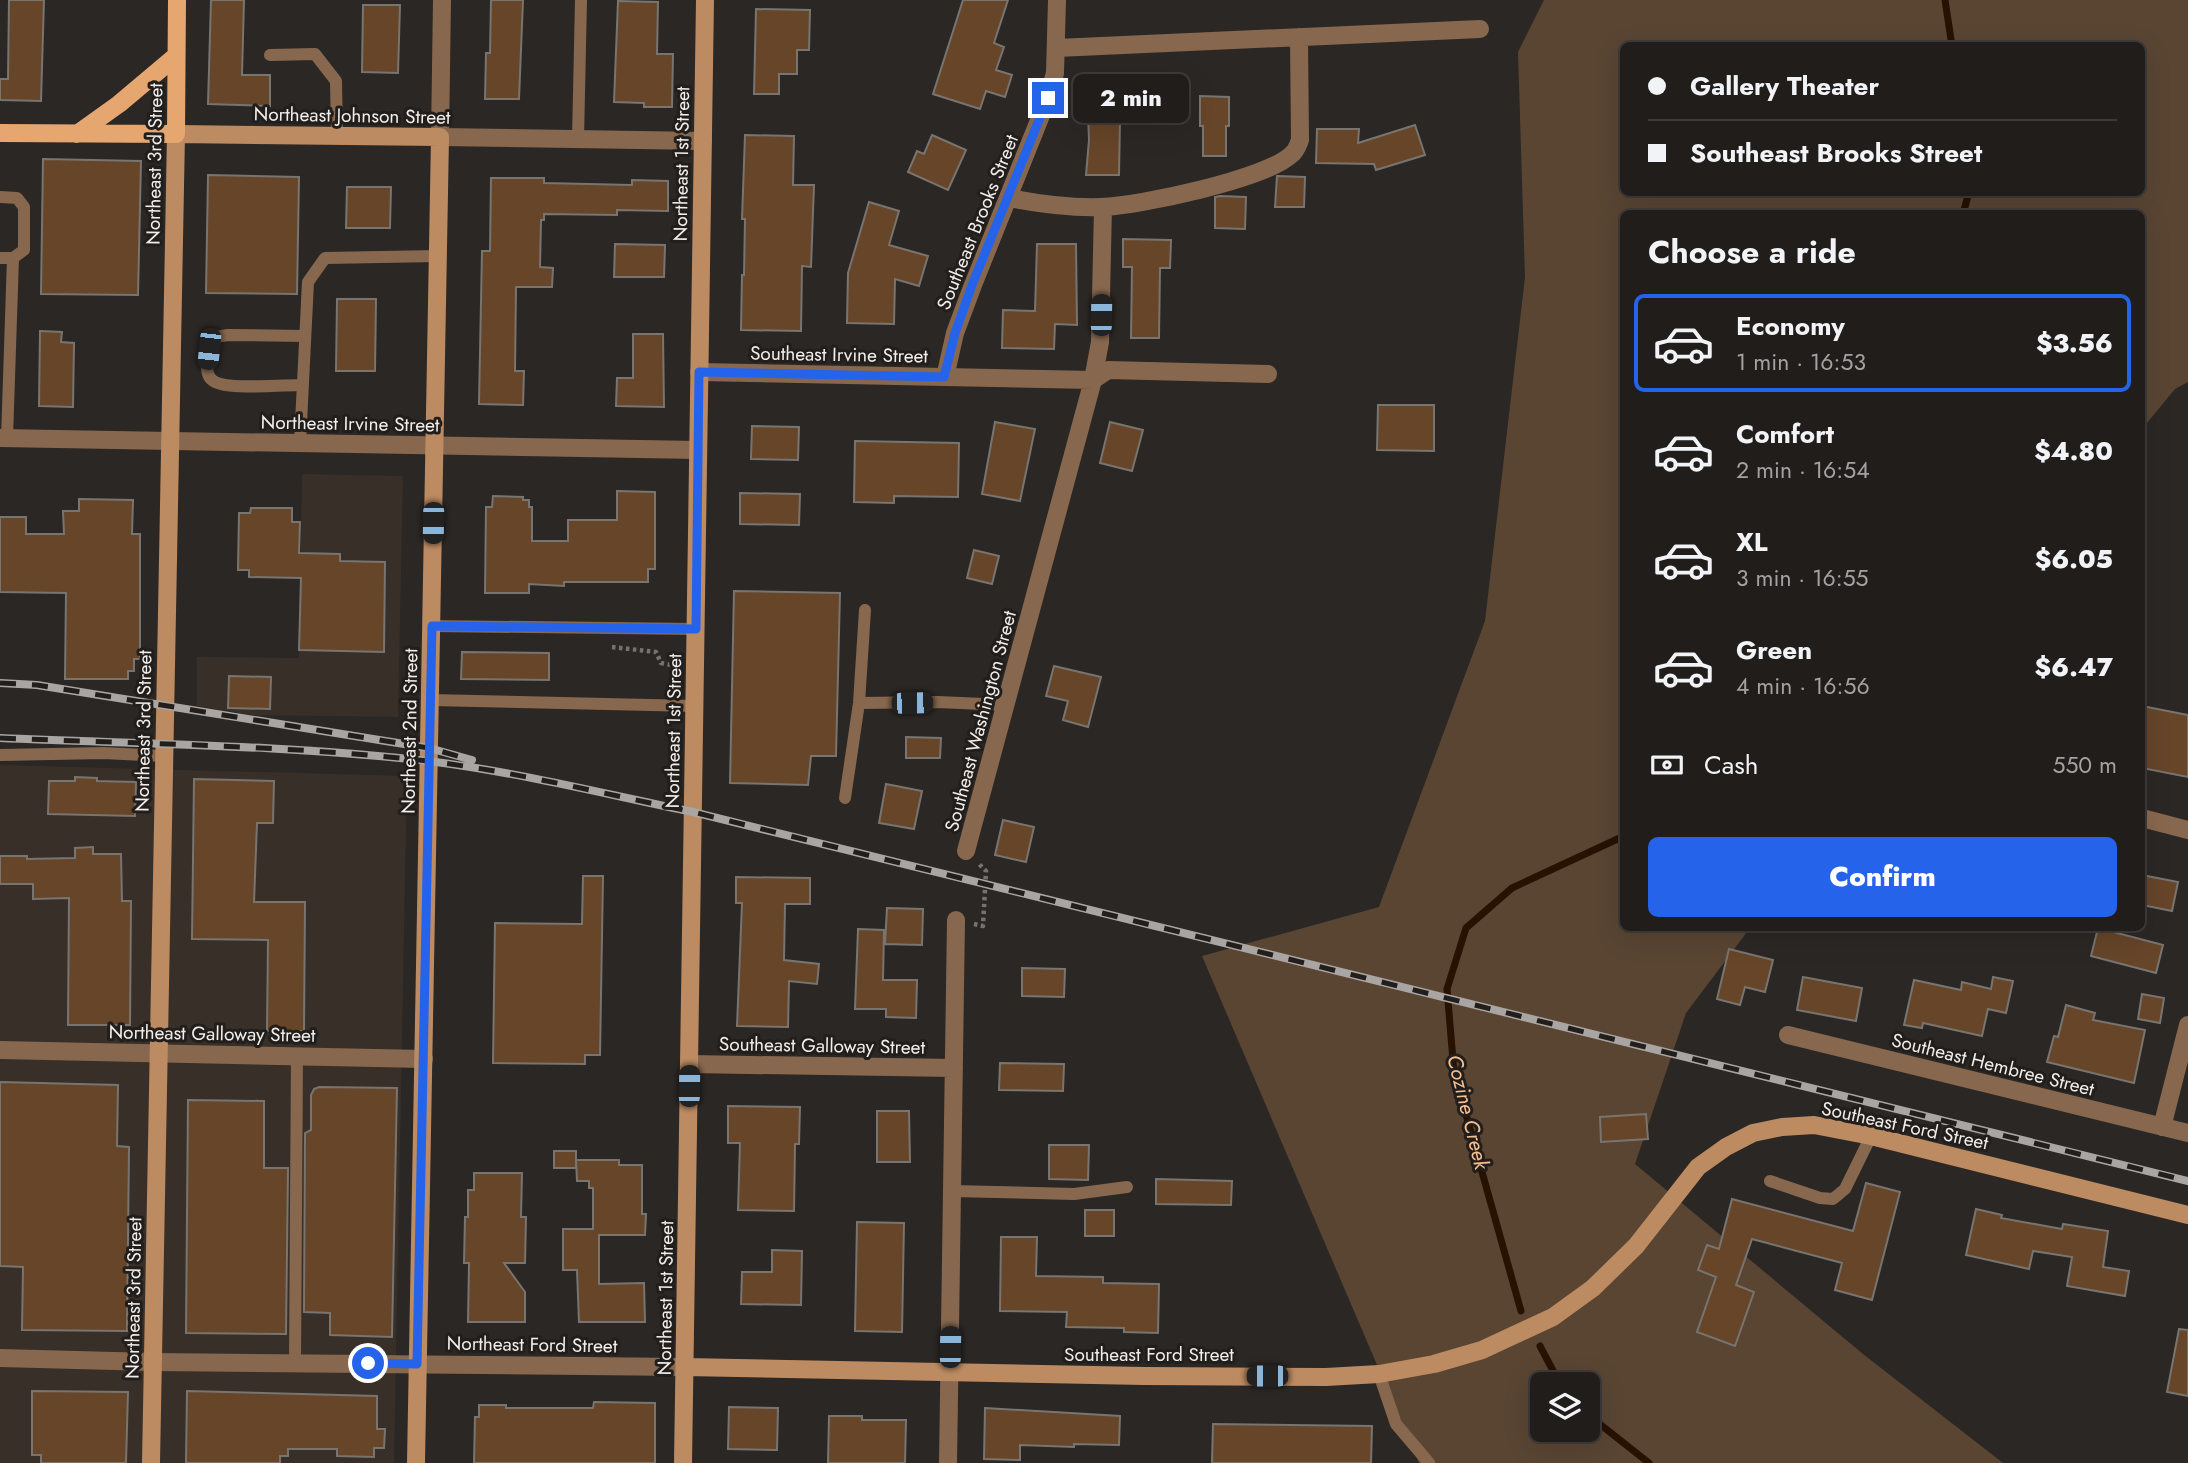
<!DOCTYPE html>
<html lang="en">
<head>
<meta charset="utf-8">
<style>
  body { margin:0; font-family:Jost,sans-serif; background:#282624; color:#f1f3f6; height:100vh; display:flex; flex-direction:column; font-size:26px; white-space:nowrap }
  * { box-sizing:border-box; margin:0 }
  p { font-size:23px; color:#a2a2a3 }
  .icon { flex:none; width:38px; height:38px; fill:none; stroke:currentColor; stroke-width:2; stroke-linecap:round; stroke-linejoin:round }
  .map { position:relative; flex:1; overflow:hidden }
  .details { position:absolute; left:1620px; top:210px; width:525px; height:721px; display:flex; flex-direction:column; background:#201d1b; border-radius:10px; box-shadow:0 7px 28px #0002,0 0 0 2px #3d3b3a }
  .details>* { flex:none }
  .top-card { position:absolute; left:1620px; top:42px; width:525px; height:154px; border-radius:10px; box-shadow:0 7px 28px #0002,0 0 0 2px #3d3b3a; display:grid; align-content:center; height:154px; padding:0 28px; background:#201d1b }
  .tools { position:absolute; left:1530px; top:1372px; display:grid; gap:14px }
  .tools a { display:grid; place-items:center; width:70px; height:70px; border-radius:10px; background:#201d1b; box-shadow:0 7px 28px #0002,0 0 0 2px #3d3b3a; font-size:35px }
  .end { position:absolute; width:32px; height:32px; margin:-16px; border:9px solid #2563eb; background:#fff; box-shadow:0 0 0 4px #fff }
  .from { border-radius:50% }
  .bubble { position:absolute; height:49px; border-radius:10px; background:#201d1b; box-shadow:0 7px 28px #0002,0 0 0 2px #3d3b3a; font-size:23px; font-weight:800; line-height:49px; text-align:center }
  .car { position:absolute; width:21px; height:42px; margin:-21px -10px; border-radius:9px; box-shadow:0 0 5px 2px #0007; background:linear-gradient(#222 24%,#8ab4d8 0 40%,#222 0 76%,#8ab4d8 0 86%,#222 0) }
  .top-card b { display:flex; align-items:center; gap:24px; height:66px; font-size:26px }
  .top-card b+b { border-top:2px solid #3d3b3a }
  .top-card i { width:18px; height:18px; background:#f1f3f6 }
  ul { padding:0; list-style:none }
  li { display:flex; align-items:center; gap:21px; height:98px; margin:0 14px 10px; padding:0 14px; border:4px solid transparent; border-radius:10px }
  li div { flex:1 }
  li b { display:block; font-size:26px }
  li em { font-style:normal; font-weight:800 }
  li.current { border-color:#2563eb }
  li>.icon { width:63px; height:63px; stroke-width:1.5 }
  h2 { padding:0 28px; font-size:32px; line-height:84px }
  .pay { display:flex; align-items:center; gap:18px; height:77px; padding:0 28px; font-size:26px }
  .pay p { margin-inline-start:auto }
  .action { display:flex; gap:14px; margin-top:auto; padding:14px 28px }
  .action a { flex:1; height:80px; border-radius:10px; background:#2563eb; color:#fff; font-size:28px; font-weight:800; line-height:80px; text-align:center }
  .map>svg:first-child { display:block }
  .built { fill:#382f28 }
  .green { fill:#5a4533; fill-rule:evenodd }
  .lines { fill:none; stroke-linecap:round; stroke-linejoin:round }
  .stream { stroke:#271100; stroke-width:7 }
  .building { fill:#664529; stroke:#787470; stroke-width:2 }
  .path { stroke:#76726f; stroke-width:4.5; stroke-dasharray:3.5 3.5; stroke-linecap:butt }
  .lane { stroke:#87684e; stroke-width:12 }
  .street { stroke:#87684e; stroke-width:18 }
  .secondary { stroke:#bc8b62; stroke-width:18 }
  .primary { stroke:#e6a670; stroke-width:18 }
  .rail-casing { stroke:#a9a5a3; stroke-width:8 }
  .rail { stroke:#221e1b; stroke-width:5; stroke-dasharray:16; stroke-linecap:butt }
  .route { stroke:#2563eb; stroke-width:9 }
  .labels { text-anchor:middle; stroke-width:6; stroke-linejoin:round; paint-order:stroke }
  .street-label { font-size:19px; fill:#f0edeb; stroke:#221e1b }
  .water-label { font-size:21px; font-style:italic; fill:#f8be8e; stroke:#221e1b }
</style>
</head>
<body>
<div class="map">
<svg width="2188" height="1463" viewBox="0 0 2188 1463">
  <rect width="100%" height="100%" fill="#2b2724"/>
  <path class="built" d="M 302,474 L 403,476 L 398,717 L 252,715 L 197,706 L 197,657 L 299,658 Z
    M 0,765 L 407,776 L 394,1463 L 0,1463 Z"/>
  <path class="green" d="M 1544,0 L 2188,0 L 2188,382 L 2175,389 L 2142,429 L 2142,214 L 1624,214 L 1624,928 L 1750,928 L 1686,1013 L 1635,1164 L 1863,1354 L 2003,1463 L 1419,1463 L 1202,956 L 1379,907 L 1485,621 L 1525,277 L 1518,52 ZM 1624,46 L 2142,46 L 2142,192 L 1624,192 ZM 1542,1384 L 1587,1384 L 1587,1430 L 1542,1430 Z"/>
  <g class="lines">
    <path class="stream" d="M 1945,0 L 1952,46
      M 1963,214 L 1969,192
      M 1521,1311 L 1454,1072 L 1447,989 L 1466,928 L 1512,888 L 1624,836
      M 1540,1346 L 1560,1384
      M 1587,1414 L 1649,1463"/>
  </g>
  <path class="building" d="M 9,0 L 44,0 L 41,101 L 0,100 L 0,79 L 8,79 Z
    M 211,0 L 244,0 L 242,75 L 270,75 L 270,106 L 208,104 Z
    M 491,0 L 523,0 L 519,99 L 485,99 L 486,53 L 490,53 Z
    M 963,0 L 1008,0 L 994,43 L 1004,47 L 996,70 L 1012,75 L 1005,97 L 986,91 L 980,109 L 933,94 Z
    M 618,1 L 658,2 L 657,54 L 673,54 L 672,107 L 644,107 L 644,103 L 614,102 Z
    M 363,5 L 400,5 L 398,73 L 362,72 Z
    M 756,9 L 810,10 L 809,50 L 797,50 L 797,74 L 779,74 L 779,94 L 754,94 Z
    M 1167,89 L 1168,118 L 1120,120 L 1119,175 L 1086,175 L 1089,140 L 1087,91 Z
    M 1200,96 L 1229,97 L 1229,126 L 1226,126 L 1226,156 L 1203,156 L 1203,126 L 1200,126 Z
    M 1415,125 L 1425,155 L 1376,170 L 1374,164 L 1316,163 L 1317,129 L 1359,129 L 1358,143 Z
    M 745,135 L 794,136 L 793,185 L 814,185 L 811,267 L 802,266 L 801,331 L 741,330 L 742,275 L 744,275 L 745,219 L 742,219 Z
    M 932,135 L 966,150 L 948,190 L 908,172 L 917,151 L 924,154 Z
    M 43,159 L 141,161 L 138,295 L 41,294 Z
    M 208,175 L 299,177 L 297,294 L 206,293 Z
    M 1277,176 L 1305,177 L 1304,207 L 1275,207 Z
    M 491,178 L 544,178 L 544,183 L 632,185 L 632,180 L 668,181 L 668,211 L 617,210 L 617,215 L 544,214 L 544,220 L 541,220 L 540,267 L 553,268 L 552,287 L 516,287 L 515,371 L 524,371 L 523,405 L 479,404 L 482,251 L 490,251 Z
    M 347,187 L 391,187 L 390,228 L 346,228 Z
    M 1220,196 L 1246,197 L 1245,229 L 1215,228 L 1215,197 Z
    M 869,202 L 899,211 L 889,245 L 928,256 L 919,286 L 895,279 L 894,324 L 847,323 L 848,273 Z
    M 1123,239 L 1171,240 L 1170,268 L 1160,268 L 1159,338 L 1131,338 L 1132,267 L 1123,267 Z
    M 615,244 L 665,245 L 664,277 L 614,277 Z
    M 1037,244 L 1076,244 L 1077,325 L 1055,324 L 1054,349 L 1002,348 L 1003,310 L 1035,311 Z
    M 337,299 L 376,299 L 375,371 L 336,371 Z
    M 40,331 L 62,332 L 61,342 L 74,343 L 73,407 L 39,406 Z
    M 633,334 L 663,334 L 664,407 L 616,406 L 617,378 L 633,378 Z
    M 1378,405 L 1434,405 L 1434,451 L 1377,450 Z
    M 995,422 L 1035,429 L 1020,501 L 982,494 Z
    M 1110,422 L 1143,430 L 1132,471 L 1100,463 Z
    M 752,426 L 799,427 L 798,460 L 751,459 Z
    M 855,441 L 959,443 L 958,497 L 894,496 L 894,503 L 854,502 Z
    M 617,491 L 655,492 L 655,569 L 648,569 L 648,582 L 564,582 L 564,586 L 529,584 L 529,593 L 485,593 L 486,507 L 492,507 L 493,496 L 523,497 L 523,500 L 529,500 L 529,507 L 532,507 L 532,541 L 568,541 L 568,520 L 617,520 Z
    M 740,493 L 800,494 L 799,525 L 740,524 Z
    M 79,499 L 133,500 L 132,534 L 140,534 L 140,659 L 134,659 L 134,671 L 128,671 L 128,679 L 65,679 L 66,593 L 0,592 L 0,517 L 26,517 L 26,534 L 64,534 L 63,511 L 79,511 Z
    M 251,508 L 292,508 L 292,522 L 300,522 L 299,553 L 340,554 L 340,561 L 385,562 L 384,652 L 299,650 L 301,578 L 249,577 L 249,570 L 238,570 L 239,513 L 250,513 Z
    M 974,550 L 999,556 L 992,584 L 967,578 Z
    M 734,591 L 840,593 L 836,756 L 811,756 L 808,785 L 730,783 Z
    M 462,652 L 549,653 L 549,680 L 461,679 Z
    M 1054,666 L 1101,677 L 1088,727 L 1063,720 L 1068,701 L 1046,696 Z
    M 229,676 L 271,677 L 270,709 L 228,708 Z
    M 2142,706 L 2188,715 L 2188,777 L 2142,768 Z
    M 906,737 L 941,738 L 940,758 L 906,758 Z
    M 75,777 L 97,778 L 97,781 L 136,782 L 135,816 L 48,814 L 49,781 L 75,781 Z
    M 194,779 L 274,781 L 273,823 L 257,823 L 254,902 L 305,902 L 304,1031 L 267,1031 L 268,940 L 192,939 Z
    M 886,784 L 922,791 L 914,829 L 879,823 Z
    M 1003,820 L 1034,827 L 1026,862 L 995,855 Z
    M 93,847 L 93,854 L 121,854 L 122,901 L 131,901 L 130,1025 L 68,1025 L 69,898 L 33,899 L 33,884 L 0,884 L 0,856 L 27,856 L 27,859 L 75,858 L 75,848 Z
    M 2142,875 L 2178,882 L 2172,911 L 2142,905 Z
    M 583,876 L 603,876 L 600,1055 L 585,1055 L 585,1064 L 493,1063 L 495,923 L 582,924 Z
    M 736,877 L 810,878 L 810,904 L 785,904 L 784,960 L 819,964 L 817,984 L 789,981 L 788,1027 L 737,1026 L 742,903 L 736,903 Z
    M 887,908 L 923,909 L 922,945 L 885,944 Z
    M 2098,928 L 2163,945 L 2156,973 L 2091,956 Z
    M 858,929 L 884,930 L 883,980 L 917,980 L 916,1018 L 886,1017 L 886,1009 L 855,1009 Z
    M 1729,949 L 1773,960 L 1765,992 L 1745,987 L 1740,1005 L 1717,999 Z
    M 1022,968 L 1065,969 L 1064,997 L 1022,996 Z
    M 1803,977 L 1862,988 L 1856,1021 L 1797,1010 Z
    M 1993,977 L 2013,981 L 2006,1013 L 1988,1009 L 1982,1036 L 1923,1023 L 1922,1028 L 1904,1025 L 1914,980 L 1961,990 L 1962,982 L 1991,989 Z
    M 2142,994 L 2164,998 L 2160,1023 L 2138,1019 Z
    M 2066,1005 L 2095,1013 L 2093,1020 L 2145,1030 L 2134,1083 L 2047,1062 L 2054,1036 L 2058,1037 Z
    M 1000,1063 L 1064,1064 L 1063,1091 L 999,1090 Z
    M 0,1082 L 118,1085 L 117,1146 L 129,1147 L 127,1331 L 22,1330 L 23,1267 L 0,1266 Z
    M 319,1087 L 397,1088 L 392,1337 L 330,1335 L 330,1313 L 304,1312 L 305,1133 L 311,1130 L 311,1095 L 314,1089 Z
    M 188,1100 L 264,1101 L 264,1168 L 288,1168 L 286,1334 L 186,1333 Z
    M 728,1106 L 800,1107 L 799,1144 L 795,1144 L 794,1211 L 738,1210 L 740,1143 L 728,1143 Z
    M 877,1111 L 909,1111 L 910,1162 L 877,1162 Z
    M 1646,1114 L 1648,1139 L 1601,1142 L 1600,1117 Z
    M 1049,1145 L 1089,1145 L 1088,1180 L 1049,1179 Z
    M 554,1151 L 576,1151 L 576,1168 L 554,1168 Z
    M 576,1160 L 619,1160 L 619,1165 L 642,1165 L 642,1214 L 646,1214 L 645,1235 L 599,1235 L 599,1284 L 644,1283 L 645,1322 L 579,1322 L 577,1270 L 563,1270 L 563,1229 L 593,1229 L 593,1188 L 589,1188 L 589,1181 L 577,1181 Z
    M 474,1173 L 522,1173 L 521,1217 L 526,1217 L 525,1263 L 504,1263 L 525,1292 L 525,1322 L 468,1322 L 469,1263 L 464,1263 L 465,1217 L 468,1217 L 468,1190 L 474,1190 Z
    M 1156,1179 L 1232,1181 L 1231,1205 L 1156,1204 Z
    M 1866,1183 L 1900,1192 L 1872,1300 L 1835,1290 L 1842,1263 L 1752,1239 L 1736,1285 L 1754,1292 L 1735,1346 L 1697,1332 L 1716,1277 L 1698,1270 L 1707,1245 L 1719,1249 L 1732,1199 L 1853,1231 Z
    M 1976,1209 L 2002,1215 L 2001,1218 L 2062,1229 L 2063,1224 L 2108,1231 L 2103,1267 L 2129,1271 L 2125,1296 L 2067,1286 L 2072,1257 L 2033,1251 L 2029,1269 L 1966,1255 Z
    M 1085,1210 L 1114,1210 L 1114,1236 L 1085,1236 Z
    M 857,1222 L 904,1223 L 902,1332 L 855,1331 Z
    M 1001,1237 L 1037,1237 L 1036,1276 L 1103,1277 L 1103,1283 L 1159,1284 L 1158,1333 L 1124,1332 L 1124,1328 L 1066,1327 L 1067,1312 L 1000,1311 Z
    M 772,1250 L 802,1251 L 801,1305 L 741,1304 L 742,1272 L 772,1272 Z
    M 2179,1329 L 2188,1330 L 2188,1396 L 2167,1392 Z
    M 32,1391 L 128,1392 L 126,1463 L 41,1463 L 41,1455 L 32,1455 Z
    M 187,1391 L 377,1396 L 377,1429 L 385,1429 L 384,1448 L 374,1448 L 374,1457 L 337,1456 L 337,1449 L 288,1449 L 288,1456 L 280,1456 L 280,1463 L 186,1463 Z
    M 594,1402 L 655,1403 L 655,1463 L 474,1463 L 475,1417 L 479,1417 L 479,1405 L 506,1405 L 506,1408 L 593,1408 Z
    M 729,1407 L 778,1408 L 777,1450 L 728,1449 Z
    M 985,1408 L 1120,1416 L 1119,1445 L 1074,1444 L 1074,1447 L 1020,1445 L 1020,1460 L 984,1459 Z
    M 829,1416 L 862,1416 L 862,1420 L 906,1420 L 905,1463 L 828,1463 Z
    M 1213,1424 L 1372,1426 L 1371,1463 L 1212,1463 Z"/>
  <g class="lines">
    <path class="path" d="M 612,647 L 656,652 L 661,663 L 677,666
      M 974,924 L 983,926 L 986,871 L 979,864"/>
    <path class="lane" d="M 270,55 L 315,54 L 336,81 L 337,136
      M 578,139 L 581,0
      M 0,197 L 17,198 L 24,207 L 24,250 L 13,258 L 0,258
      M 303,385 C 284,385 230,390 215,382 C 200,375 210,348 216,337 L 228,335 L 305,336
      M 7,438 L 13,258
      M 300,443 L 308,282 L 325,258 L 438,256
      M 432,626 L 696,629
      M 430,700 L 694,706
      M 859,703 L 938,702 L 1006,705
      M 0,755 L 104,753 L 163,756
      M 845,798 L 859,703 L 865,610
      M 1770,1181 L 1820,1198 L 1833,1199 L 1845,1189 L 1871,1136
      M 952,1191 L 1074,1194 L 1127,1187
      M 295,1363 L 297,1055
      M 1379,1374 L 1396,1424 L 1429,1463"/>
    <path class="street" d="M 442,0 L 440,137 L 703,141
      M 1057,48 L 1480,29
      M 1009,198 C 1040,204 1070,208 1101,207 C 1138,206 1267,179 1292,154 C 1296,151 1298,145 1300,140 L 1299,37
      M 699,372 L 1093,380 L 1108,370 L 1268,374
      M 945,377 L 955,333 L 973,285 L 1048,98 L 1055,73 L 1057,0
      M 0,438 L 698,450
      M 2142,818 L 2188,830
      M 966,851 L 1093,380 L 1100,342 L 1103,207
      M 1788,1035 L 2188,1133
      M 0,1050 L 424,1059
      M 689,1064 L 954,1068
      M 2162,1127 L 2188,1025
      M 0,1358 L 153,1362 L 685,1367
      M 948,1463 L 956,920"/>
    <path class="secondary" d="M 685,1367 L 1144,1376 L 1326,1377 L 1379,1374 L 1434,1364 L 1482,1350 L 1553,1317 L 1593,1288 L 1636,1246 L 1698,1167 L 1726,1147 L 1753,1133 L 1782,1127 L 1814,1125 L 1871,1136 L 2188,1215
      M 151,1463 L 176,134 L 440,137 L 416,1463
      M 683,1463 L 705,0"/>
    <path class="primary" d="M 0,133 L 176,134 L 177,0
      M 77,134 L 119,104 L 176,56"/>
    <defs>
      <path id="rail" d="M 0,683 L 37,685 L 429,748 L 472,760
        M 0,738 C 142,744 286,745 428,761 C 517,772 605,794 693,812 L 2188,1181"/>
    </defs>
    <use href="#rail" class="rail-casing"/>
    <use href="#rail" class="rail"/>
  </g>
  <g class="lines">
    <path class="route" d="M 368,1363 L 417,1364 L 432,626 L 696,629 L 699,372 L 944,377 L 955,333 L 972,285 L 1048,98"/>
  </g>
  <g class="labels">
    <g class="street-label">
      <text transform="translate(352 115) rotate(1)" y="7">Northeast Johnson Street</text>
      <text transform="translate(154 164) rotate(-89)" y="7">Northeast 3rd Street</text>
      <text transform="translate(681 164) rotate(-89)" y="7">Northeast 1st Street</text>
      <text transform="translate(977 222) rotate(-68)" y="7">Southeast Brooks Street</text>
      <text transform="translate(839 354) rotate(1)" y="7">Southeast Irvine Street</text>
      <text transform="translate(350 423) rotate(1)" y="7">Northeast Irvine Street</text>
      <text transform="translate(980 721) rotate(-75)" y="7">Southeast Washington Street</text>
      <text transform="translate(143 731) rotate(-89)" y="7">Northeast 3rd Street</text>
      <text transform="translate(409 731) rotate(-89)" y="7">Northeast 2nd Street</text>
      <text transform="translate(673 731) rotate(-89)" y="7">Northeast 1st Street</text>
      <text transform="translate(212 1033) rotate(1)" y="7">Northeast Galloway Street</text>
      <text transform="translate(822 1045) rotate(1)" y="7">Southeast Galloway Street</text>
      <text transform="translate(1993 1064) rotate(14)" y="7">Southeast Hembree Street</text>
      <text transform="translate(1905 1125) rotate(12)" y="7">Southeast Ford Street</text>
      <text transform="translate(133 1298) rotate(-89)" y="7">Northeast 3rd Street</text>
      <text transform="translate(665 1298) rotate(-89)" y="7">Northeast 1st Street</text>
      <text transform="translate(532 1344) rotate(1)" y="7">Northeast Ford Street</text>
      <text x="1149" y="1361">Southeast Ford Street</text>
    </g>
    <g class="water-label">
      <text transform="translate(1468 1112) rotate(76)" y="7">Cozine Creek</text>
    </g>
  </g>
</svg>
<div class="tools">
<a><svg class="icon" aria-label="layers" viewBox="0 0 24 24"><path d="M12 4l9 5-9 5-9-5zM3 14l9 5 9-5"/></svg></a>
</div>
<i class="end from" style="left:368px;top:1363px"></i>
<i class="end" style="left:1048px;top:98px"></i>
<div class="bubble" style="left:1073px;top:74px;width:116px">2 min</div>
<i class="car" style="left:1101px;top:315px;rotate:1deg"></i>
<i class="car" style="left:209px;top:349px;rotate:186deg"></i>
<i class="car" style="left:433px;top:523px;rotate:181deg"></i>
<i class="car" style="left:912px;top:703px;rotate:89deg"></i>
<i class="car" style="left:689px;top:1086px;rotate:1deg"></i>
<i class="car" style="left:950px;top:1347px;rotate:1deg"></i>
<i class="car" style="left:1267px;top:1376px;rotate:270deg"></i>
<div class="top-card">
<b><i class="from"></i>Gallery Theater</b>
<b><i></i>Southeast Brooks Street</b>
</div>
<section class="details">
<h2>Choose a ride</h2>
<ul>
<li class="current"><svg class="icon" aria-label="car" viewBox="0 0 24 24"><path d="M5 17H2v-5l4-1 3-4h7l3 4 3 1v5h-3M9 17h6M6 11h13"/><circle cx="7" cy="17" r="2"/><circle cx="17" cy="17" r="2"/></svg><div><b>Economy</b><p>1 min · 16:53</p></div><em>$3.56</em></li>
<li><svg class="icon" aria-label="car" viewBox="0 0 24 24"><path d="M5 17H2v-5l4-1 3-4h7l3 4 3 1v5h-3M9 17h6M6 11h13"/><circle cx="7" cy="17" r="2"/><circle cx="17" cy="17" r="2"/></svg><div><b>Comfort</b><p>2 min · 16:54</p></div><em>$4.80</em></li>
<li><svg class="icon" aria-label="car" viewBox="0 0 24 24"><path d="M5 17H2v-5l4-1 3-4h7l3 4 3 1v5h-3M9 17h6M6 11h13"/><circle cx="7" cy="17" r="2"/><circle cx="17" cy="17" r="2"/></svg><div><b>XL</b><p>3 min · 16:55</p></div><em>$6.05</em></li>
<li><svg class="icon" aria-label="car" viewBox="0 0 24 24"><path d="M5 17H2v-5l4-1 3-4h7l3 4 3 1v5h-3M9 17h6M6 11h13"/><circle cx="7" cy="17" r="2"/><circle cx="17" cy="17" r="2"/></svg><div><b>Green</b><p>4 min · 16:56</p></div><em>$6.47</em></li>
</ul>
<div class="pay"><svg class="icon" aria-label="cash" viewBox="0 0 24 24"><path d="M3 7h18v10H3z"/><circle cx="12" cy="12" r="2"/></svg>Cash<p>550 m</p></div>
<div class="action"><a>Confirm</a></div>
</section>
</div>
</body>
</html>
